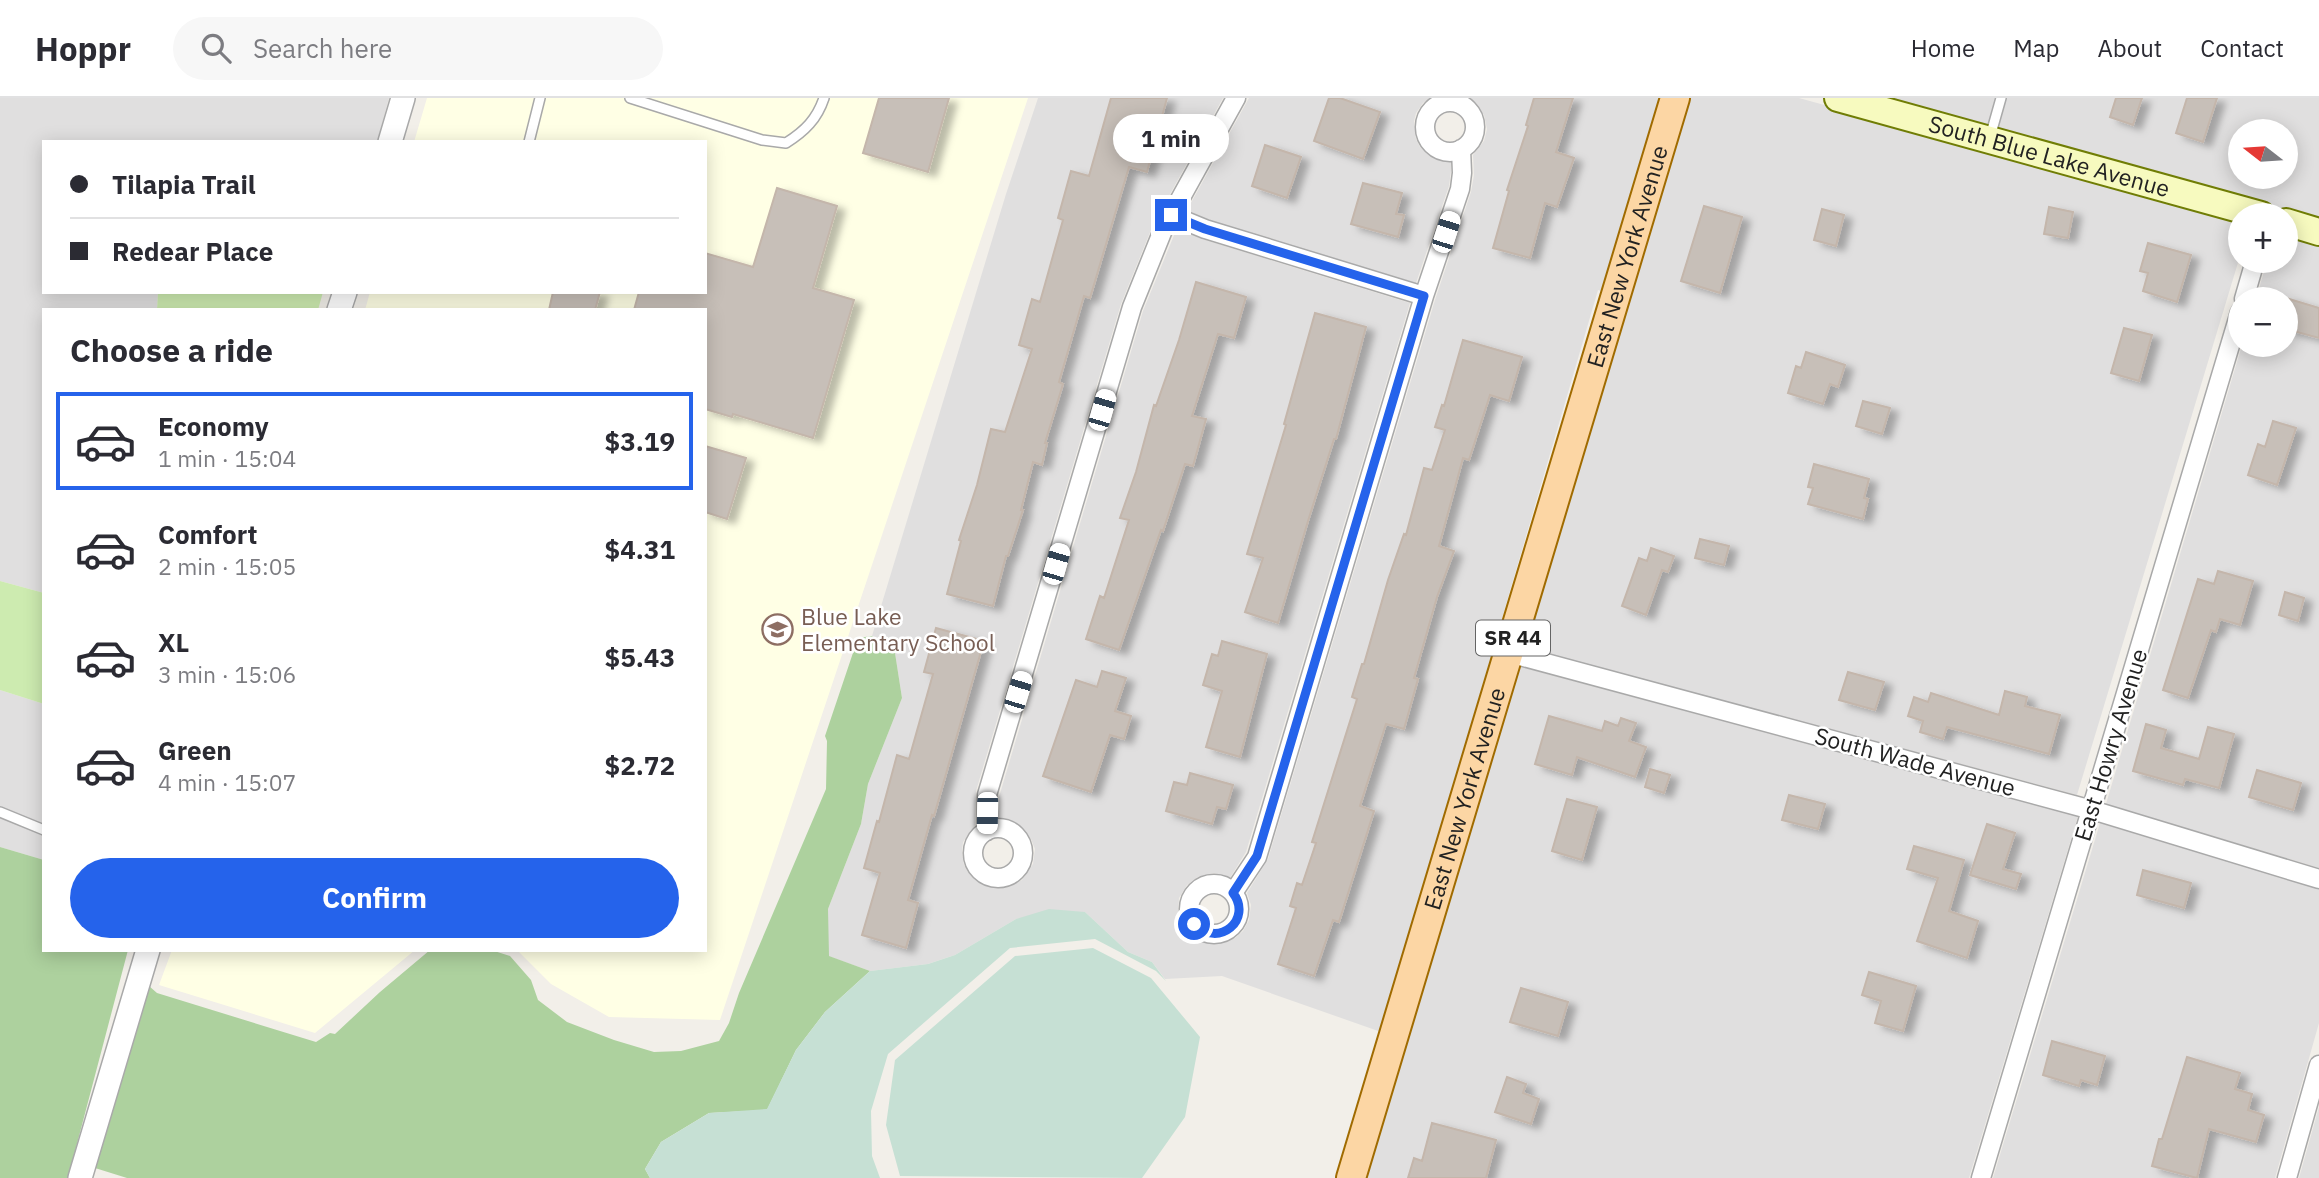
<!DOCTYPE html>
<html lang="en">
<head>
<meta charset="utf-8">
<style>
  body { margin:0; font-family:"IBM Plex Sans",sans-serif; background:#f7f7f7; color:#2b2b33; height:100vh; display:flex; flex-direction:column; font-size:26px; white-space:nowrap }
  * { box-sizing:border-box; margin:0 }
  p { font-size:23px; color:#7c7c81 }
  .icon { flex:none; width:38px; height:38px; fill:none; stroke:currentColor; stroke-width:2; stroke-linecap:round; stroke-linejoin:round }
  .map { position:relative; flex:1; overflow:hidden }
  .side { position:absolute; left:42px; top:210px; width:665px; height:644px; display:flex; flex-direction:column; background:#fff; border-radius:0px; box-shadow:0 4px 18px #0003 }
  .side>* { flex:none }
  .hud { position:absolute; left:42px; top:42px; width:665px; height:154px; border-radius:0px; box-shadow:0 4px 18px #0003; display:grid; align-content:center; height:154px; padding:0 28px; background:#fff }
  .needle { width:46px; rotate:287deg }
  .fabs { position:absolute; left:2228px; top:21px; display:grid; gap:14px }
  .fabs a { display:grid; place-items:center; width:70px; height:70px; border-radius:50%; background:#fff; box-shadow:0 4px 18px #0003; font-size:35px }
  .end { position:absolute; width:32px; height:32px; margin:-16px; border:9px solid #2563eb; background:#fff; box-shadow:0 0 0 4px #fff }
  .from { border-radius:50% }
  .bubble { position:absolute; height:49px; border-radius:24px; background:#fff; box-shadow:0 4px 18px #0003; font-size:23px; font-weight:700; line-height:49px; text-align:center }
  .car { position:absolute; width:21px; height:42px; margin:-21px -10px; border-radius:9px; box-shadow:0 0 5px 2px #0007; background:linear-gradient(#fff 24%,#345 0 40%,#fff 0 76%,#345 0 86%,#fff 0) }
  .hud b { display:flex; align-items:center; gap:24px; height:66px; font-size:26px }
  .hud b+b { border-top:2px solid #e1e1e2 }
  .hud i { width:18px; height:18px; background:#2b2b33 }
  ul { padding:0; list-style:none }
  li { display:flex; align-items:center; gap:21px; height:98px; margin:0 14px 10px; padding:0 14px; border:4px solid transparent; border-radius:0px }
  li div { flex:1 }
  li b { display:block; font-size:26px }
  li em { font-style:normal; font-weight:700 }
  li.active { border-color:#2563eb }
  li>.icon { width:63px; height:63px; stroke-width:1.5 }
  h2 { padding:0 28px; font-size:32px; line-height:84px }
  .action { display:flex; gap:14px; margin-top:auto; padding:14px 28px }
  .action a { flex:1; height:80px; border-radius:42px; background:#2563eb; color:#fff; font-size:28px; font-weight:700; line-height:80px; text-align:center }
  header { display:flex; align-items:center; gap:42px; box-sizing:border-box; height:98px; padding:0 35px; background:#fff; border-bottom:2px solid #e1e1e2 }
  header strong { font-size:33px }
  nav { display:flex; gap:38px; margin-inline-start:auto; font-size:24px }
  .search { width:490px; height:63px; background:#f7f7f7; display:flex; align-items:center; gap:18px; box-sizing:border-box; padding:0 24px; border-radius:38px; color:#7c7c81; font-size:26px }
  .map>svg:first-child { display:block }
  .residential { fill:#e0dfdf; fill-rule:evenodd }
  .education { fill:#ffffe5 }
  .grass { fill:#cdebb0 }
  .forest { fill:#add19e }
  .wetland { fill:#c6e0d4 }
  .building { fill:#c7bfb8; stroke:#c4b6ab; stroke-width:2; filter:url(#shadow) }
  .lines { fill:none; stroke-linecap:round; stroke-linejoin:round }
  .service-casing { stroke:#a9a9a9; stroke-width:12 }
  .minor-casing { stroke:#a9a9a9; stroke-width:21 }
  .tertiary-casing { stroke:#a9a9a9; stroke-width:26 }
  .secondary-casing { stroke:#707d05; stroke-width:30 }
  .primary-casing { stroke:#a06b00; stroke-width:32 }
  .service { stroke:#fff; stroke-width:9 }
  .minor { stroke:#fff; stroke-width:18 }
  .tertiary { stroke:#fff; stroke-width:23 }
  .secondary { stroke:#f7fabf; stroke-width:26 }
  .primary { stroke:#fcd6a4; stroke-width:28 }
  .route { stroke:#2563eb; stroke-width:9 }
  .labels { text-anchor:middle; stroke-width:5; stroke-linejoin:round; paint-order:stroke }
  .shield { fill:#fff; stroke:#646464; stroke-width:2 }
  .shield-label { font-size:21px; font-weight:bold; fill:#222 }
  .street-label { font-size:23px; fill:#222; stroke:#fff }
  .education-label { font-size:23px; fill:#785e54; stroke:#fff; text-anchor:start }
</style>
</head>
<body>
<header>
<strong>Hoppr</strong>
<div class="search"><svg class="icon" aria-label="search" viewBox="0 0 24 24"><circle cx="10" cy="10" r="6"/><path d="M15 15l6 6"/></svg>Search here</div>
<nav><a>Home</a><a>Map</a><a>About</a><a>Contact</a></nav>
</header>
<div class="map">
<svg width="2319" height="1080" viewBox="0 0 2319 1080">
  <defs>
    <filter id="shadow"><feDropShadow dx="8" dy="4.5" stdDeviation="3.5" flood-color="#0004"/></filter>
  </defs>
  <rect width="100%" height="100%" fill="#f2efe9"/>
  <path class="residential" d="M 0,0 L 389,0 L 377,44 L 44,44 L 44,194 L 158,194 L 157,212 L 44,212 L 44,495 L 0,483 Z
    M 1038,0 L 1223,0 L 1153,127 L 1121,206 L 976,693 L 975,727 L 963,744 L 962,752 L 964,767 L 968,774 L 982,786 L 1000,790 L 1009,789 L 1022,782 L 1033,766 L 1035,751 L 1031,741 L 1018,726 L 998,719 L 999,699 L 1143,213 L 1177,130 L 1202,141 L 1410,205 L 1246,754 L 1230,780 L 1214,775 L 1198,779 L 1187,787 L 1179,800 L 1178,815 L 1184,830 L 1196,841 L 1213,846 L 1235,840 L 1243,833 L 1249,822 L 1251,807 L 1247,795 L 1268,761 L 1435,202 L 1471,94 L 1474,77 L 1473,57 L 1484,43 L 1487,31 L 1484,17 L 1470,0 L 1663,0 L 1605,194 L 1598,192 L 1381,934 L 1222,878 L 1165,881 L 1152,864 L 1128,854 L 1085,814 L 1016,821 L 955,857 L 928,866 L 870,873 L 828,858 L 828,811 L 861,726 L 868,686 L 902,600 L 895,555 L 872,538 L 1006,96 Z
    M 1249,0 L 1430,0 L 1423,5 L 1416,15 L 1414,23 L 1416,41 L 1420,49 L 1432,59 L 1451,64 L 1451,73 L 1449,88 L 1416,185 L 1209,122 L 1187,112 Z
    M 1687,0 L 1799,0 L 2240,122 L 2240,158 L 2077,697 L 1523,549 Z
    M 1877,0 L 2319,0 L 2319,124 L 2217,94 ZM 2240,33 L 2286,33 L 2286,79 L 2240,79 Z
    M 2286,135 L 2319,145 L 2319,770 L 2106,706 L 2242,247 L 2286,247 L 2286,201 L 2256,201 L 2267,163 L 2286,163 Z
    M 1517,568 L 2078,718 L 1969,1080 L 1363,1080 Z
    M 0,592 L 44,606 L 44,762 L 0,749 Z
    M 2100,725 L 2319,791 L 2319,925 L 2275,1080 L 1993,1080 Z
    M 2319,1009 L 2319,1080 L 2299,1080 Z"/>
  <path class="education" d="M 427,0 L 1028,0 L 720,922 L 609,919 L 551,886 L 517,852 L 705,852 L 705,212 L 365,212 L 370,194 L 705,194 L 705,44 L 414,44 Z
    M 172,852 L 415,852 L 315,935 L 159,887 Z"/>
  <path class="grass" d="M 158,194 L 323,194 L 318,212 L 157,212 Z
    M 0,483 L 44,495 L 44,606 L 0,592 Z"/>
  <path class="forest" d="M 872,538 L 895,555 L 902,600 L 868,686 L 861,726 L 828,811 L 829,858 L 870,873 L 825,914 L 796,952 L 767,1012 L 709,1015 L 661,1044 L 645,1071 L 650,1080 L 127,1080 L 95,1070 L 149,888 L 157,895 L 316,944 L 330,935 L 335,936 L 380,894 L 430,852 L 491,852 L 510,858 L 531,882 L 538,902 L 567,924 L 614,942 L 654,954 L 681,953 L 719,943 L 729,925 L 739,895 L 826,691 L 827,643 L 825,638 L 858,540 Z
    M 0,749 L 44,762 L 44,852 L 128,852 L 68,1080 L 0,1080 Z"/>
  <path class="wetland" d="M 1049,811 L 1085,814 L 1128,854 L 1152,864 L 1166,883 L 1156,873 L 1095,841 L 1010,850 L 888,956 L 871,1013 L 872,1058 L 880,1080 L 650,1080 L 645,1071 L 661,1044 L 709,1015 L 767,1011 L 796,952 L 825,914 L 870,873 L 928,866 L 955,857 L 1016,821 Z
    M 1093,850 L 1151,880 L 1200,939 L 1185,1019 L 1142,1080 L 900,1078 L 886,1027 L 895,962 L 1015,858 Z"/>
  <path class="building" d="M 879,0 L 949,0 L 928,74 L 863,55 Z
    M 1111,0 L 1167,0 L 1147,74 L 1129,69 L 1090,200 L 1084,198 L 1059,284 L 1063,286 L 1045,345 L 1047,345 L 1042,367 L 1033,364 L 1021,412 L 1023,412 L 1008,458 L 1006,458 L 993,508 L 947,496 L 961,443 L 959,442 L 977,387 L 991,331 L 1005,334 L 1032,251 L 1019,247 L 1032,201 L 1040,204 L 1063,122 L 1058,120 L 1071,73 L 1089,78 Z
    M 1329,0 L 1340,0 L 1380,14 L 1363,61 L 1314,43 Z
    M 1534,0 L 1573,0 L 1556,54 L 1574,60 L 1557,109 L 1545,105 L 1530,160 L 1493,150 L 1509,93 L 1507,92 L 1528,28 L 1526,27 Z
    M 2116,0 L 2142,0 L 2133,27 L 2110,19 Z
    M 2187,0 L 2217,0 L 2203,44 L 2176,35 Z
    M 1265,47 L 1301,59 L 1287,100 L 1252,88 Z
    M 1363,85 L 1402,95 L 1396,116 L 1404,117 L 1398,139 L 1351,126 Z
    M 777,90 L 837,108 L 813,190 L 854,202 L 813,340 L 733,316 L 732,319 L 705,311 L 705,212 L 634,212 L 639,194 L 705,194 L 705,155 L 753,169 Z
    M 1704,108 L 1742,119 L 1720,195 L 1681,183 Z
    M 2049,109 L 2073,114 L 2068,140 L 2044,136 Z
    M 1822,111 L 1844,117 L 1836,148 L 1814,142 Z
    M 2148,145 L 2191,157 L 2177,204 L 2143,193 L 2148,175 L 2140,173 Z
    M 1196,184 L 1246,199 L 1234,240 L 1218,236 L 1192,318 L 1206,321 L 1193,368 L 1185,366 L 1163,433 L 1161,432 L 1119,552 L 1086,541 L 1100,498 L 1104,500 L 1129,422 L 1120,420 L 1136,374 L 1154,307 L 1156,308 L 1179,242 Z
    M 553,194 L 600,194 L 595,212 L 549,212 Z
    M 2286,200 L 2319,210 L 2319,240 L 2286,231 Z
    M 1315,215 L 1366,229 L 1336,341 L 1334,341 L 1308,423 L 1278,525 L 1245,514 L 1263,460 L 1247,456 L 1286,327 L 1284,326 Z
    M 2124,230 L 2152,237 L 2139,283 L 2111,275 Z
    M 1463,242 L 1522,259 L 1509,303 L 1490,297 L 1469,362 L 1463,360 L 1439,448 L 1454,453 L 1437,499 L 1414,580 L 1418,581 L 1404,631 L 1386,626 L 1360,708 L 1374,713 L 1339,824 L 1333,822 L 1314,878 L 1278,866 L 1296,810 L 1290,808 L 1297,785 L 1302,787 L 1316,745 L 1312,744 L 1357,601 L 1352,599 L 1362,566 L 1364,566 L 1388,482 L 1404,436 L 1406,437 L 1424,370 L 1432,372 L 1445,332 L 1435,329 L 1442,307 L 1444,308 Z
    M 1806,254 L 1845,267 L 1838,289 L 1830,286 L 1823,306 L 1788,295 L 1796,268 L 1801,270 Z
    M 1863,303 L 1890,310 L 1882,336 L 1856,328 Z
    M 2273,323 L 2296,330 L 2277,387 L 2248,377 L 2258,346 L 2265,349 Z
    M 705,348 L 746,360 L 727,421 L 705,414 Z
    M 1814,366 L 1869,381 L 1864,400 L 1868,401 L 1863,421 L 1808,406 L 1813,390 L 1808,389 Z
    M 1700,441 L 1729,448 L 1724,467 L 1695,460 Z
    M 1651,450 L 1674,458 L 1668,474 L 1662,472 L 1646,517 L 1622,508 L 1639,460 L 1647,463 Z
    M 2218,473 L 2253,483 L 2240,527 L 2220,521 L 2216,534 L 2211,532 L 2188,600 L 2163,592 L 2198,481 L 2214,486 Z
    M 2285,494 L 2304,500 L 2298,523 L 2279,517 Z
    M 936,530 L 984,543 L 934,718 L 932,717 L 908,802 L 918,805 L 906,850 L 862,837 L 880,775 L 864,770 L 877,723 L 879,724 L 897,657 L 909,661 L 933,576 L 924,574 Z
    M 1222,543 L 1267,556 L 1240,659 L 1206,649 L 1222,593 L 1203,587 L 1212,556 L 1218,558 Z
    M 1102,573 L 1126,580 L 1115,613 L 1131,618 L 1124,641 L 1110,637 L 1091,694 L 1043,678 L 1076,582 L 1097,589 Z
    M 1848,574 L 1884,584 L 1875,612 L 1839,602 Z
    M 2005,593 L 2027,599 L 2025,608 L 2060,617 L 2049,656 L 1947,629 L 1943,641 L 1920,634 L 1923,623 L 1908,618 L 1914,599 L 1928,604 L 1931,595 L 1999,617 Z
    M 1549,618 L 1602,633 L 1605,623 L 1618,628 L 1621,620 L 1636,625 L 1629,643 L 1646,649 L 1635,679 L 1577,659 L 1572,677 L 1535,666 Z
    M 2146,626 L 2166,632 L 2161,650 L 2199,661 L 2208,629 L 2234,636 L 2219,690 L 2185,681 L 2183,687 L 2133,673 Z
    M 1650,671 L 1670,677 L 1664,695 L 1645,689 Z
    M 2257,672 L 2301,685 L 2293,712 L 2249,699 Z
    M 1190,675 L 1233,687 L 1226,711 L 1217,709 L 1212,726 L 1166,713 L 1174,684 L 1187,687 Z
    M 1789,697 L 1825,706 L 1818,731 L 1782,722 Z
    M 1567,701 L 1597,709 L 1582,762 L 1552,753 Z
    M 1987,726 L 2015,735 L 2003,771 L 2021,776 L 2016,791 L 1970,777 Z
    M 1914,748 L 1964,762 L 1949,813 L 1978,823 L 1967,860 L 1917,843 L 1938,780 L 1907,771 Z
    M 2143,772 L 2191,785 L 2184,810 L 2137,797 Z
    M 1869,874 L 1916,888 L 1903,933 L 1875,925 L 1881,903 L 1862,897 Z
    M 1521,890 L 1568,904 L 1558,938 L 1510,924 Z
    M 2052,943 L 2105,958 L 2097,987 L 2081,982 L 2079,988 L 2043,977 Z
    M 2187,959 L 2240,975 L 2235,991 L 2252,996 L 2248,1012 L 2264,1017 L 2256,1044 L 2209,1031 L 2197,1080 L 2152,1068 L 2159,1041 L 2162,1041 Z
    M 1507,979 L 1526,986 L 1523,995 L 1539,1001 L 1531,1026 L 1495,1014 Z
    M 1432,1025 L 1496,1042 L 1486,1080 L 1408,1080 L 1414,1060 L 1422,1063 Z"/>
  <g class="lines">
    <defs>
      <path id="service" d="M 630,0 L 762,42 L 786,45 C 805,33 817,21 824,0
        M 1990,39 L 2001,0
        M 529,44 L 540,0
        M 0,714 L 44,732"/>
      <path id="minor" d="M1425 29a25 25 0 1 1 50 0a25 25 0 1 1-50 0Z
        M 1171,117 L 1205,131 L 1424,198
        M 2244,201 L 2255,163
        M 1509,555 L 2092,712 L 2319,781
        M973 755a25 25 0 1 1 50 0a25 25 0 1 1-50 0Z
        M 987,733 L 987,697 L 1132,209 L 1163,132 L 1236,0
        M1189 811a25 25 0 1 1 50 0a25 25 0 1 1-50 0Z
        M 1233,795 L 1257,759 L 1424,198 L 1460,91 L 1462,75 L 1461,51
        M 1981,1080 L 2240,214
        M 2287,1080 L 2319,967"/>
      <path id="tertiary" d="M 390,44 L 403,0
        M 339,212 L 345,194
        M 80,1080 L 148,852"/>
      <g id="secondary">
        <path id="s1" d="M 1838,0 L 2261,117"/>
        <path d="M 2286,124 L 2319,134"/>
      </g>
      <g id="primary">
        <path id="s2" d="M 1351,1080 L 1675,0"/>
      </g>
    </defs>
    <use href="#service" class="service-casing"/>
    <use href="#minor" class="minor-casing"/>
    <use href="#tertiary" class="tertiary-casing"/>
    <use href="#secondary" class="secondary-casing"/>
    <use href="#primary" class="primary-casing"/>
    <use href="#service" class="service"/>
    <use href="#minor" class="minor"/>
    <use href="#tertiary" class="tertiary"/>
    <use href="#secondary" class="secondary"/>
    <use href="#primary" class="primary"/>
  </g>
  <g class="lines">
    <path class="route" d="M 1171,117 L 1205,131 L 1424,198 L 1257,758 L 1233,795 C 1253,821 1219,851 1194,826"/>
  </g>
  <defs>
    <symbol id="school-ring" viewBox="-11 -11 22 22"><circle r="9.5" fill="#fff" stroke="#8d6e63" stroke-width="1.5"/><path d="M0-5L7-2L0 1L-7-2ZM-4 1L0 2.5L4 1V4Q0 6-4 4Z" fill="#8d6e63"/></symbol>
  </defs>
  <g fill-rule="evenodd">
    <use href="#school-ring" x="760" y="514" width="35" height="35"/>
  </g>
  <g class="labels">
    <rect class="shield" x="1476" y="522.5" width="74" height="35" rx="5"/>
    <g class="shield-label">
      <text x="1513" y="547">SR 44</text>
    </g>
    <g class="street-label">
      <text dy="8" stroke="none"><textPath href="#s1" startOffset="219">South Blue Lake Avenue</textPath></text>
      <text dy="8" stroke="none"><textPath href="#s2" startOffset="962">East New York Avenue</textPath></text>
      <text transform="translate(2111 647) rotate(-73)" y="8">East Howry Avenue</text>
      <text transform="translate(1915 664) rotate(15)" y="8">South Wade Avenue</text>
      <text dy="8" stroke="none"><textPath href="#s2" startOffset="396">East New York Avenue</textPath></text>
    </g>
    <g class="education-label">
      <text x="801" y="527">Blue Lake<tspan x="801" dy="26">Elementary School</tspan></text>
    </g>
  </g>
</svg>
<div class="fabs">
<a><svg class="needle" viewBox="-14 -14 28 28"><path d="M0-13l5 13h-10z" fill="#e53935"/><path d="M0 13l5-13h-10z" fill="#7c7c81"/></svg></a>
<a>+</a>
<a>−</a>
</div>
<i class="end from" style="left:1194px;top:826px"></i>
<i class="end" style="left:1171px;top:117px"></i>
<div class="bubble" style="left:1113px;top:16px;width:116px">1 min</div>
<i class="car" style="left:1446px;top:134px;rotate:18deg"></i>
<i class="car" style="left:1102px;top:312px;rotate:16deg"></i>
<i class="car" style="left:1056px;top:466px;rotate:16deg"></i>
<i class="car" style="left:1018px;top:594px;rotate:17deg"></i>
<i class="car" style="left:987px;top:715px;rotate:181deg"></i>
<div class="hud">
<b><i class="from"></i>Tilapia Trail</b>
<b><i></i>Redear Place</b>
</div>
<section class="side">
<h2>Choose a ride</h2>
<ul>
<li class="active"><svg class="icon" aria-label="car" viewBox="0 0 24 24"><path d="M5 17H2v-5l4-1 3-4h7l3 4 3 1v5h-3M9 17h6M6 11h13"/><circle cx="7" cy="17" r="2"/><circle cx="17" cy="17" r="2"/></svg><div><b>Economy</b><p>1 min · 15:04</p></div><em>$3.19</em></li>
<li><svg class="icon" aria-label="car" viewBox="0 0 24 24"><path d="M5 17H2v-5l4-1 3-4h7l3 4 3 1v5h-3M9 17h6M6 11h13"/><circle cx="7" cy="17" r="2"/><circle cx="17" cy="17" r="2"/></svg><div><b>Comfort</b><p>2 min · 15:05</p></div><em>$4.31</em></li>
<li><svg class="icon" aria-label="car" viewBox="0 0 24 24"><path d="M5 17H2v-5l4-1 3-4h7l3 4 3 1v5h-3M9 17h6M6 11h13"/><circle cx="7" cy="17" r="2"/><circle cx="17" cy="17" r="2"/></svg><div><b>XL</b><p>3 min · 15:06</p></div><em>$5.43</em></li>
<li><svg class="icon" aria-label="car" viewBox="0 0 24 24"><path d="M5 17H2v-5l4-1 3-4h7l3 4 3 1v5h-3M9 17h6M6 11h13"/><circle cx="7" cy="17" r="2"/><circle cx="17" cy="17" r="2"/></svg><div><b>Green</b><p>4 min · 15:07</p></div><em>$2.72</em></li>
</ul>
<div class="action"><a>Confirm</a></div>
</section>
</div>
</body>
</html>
